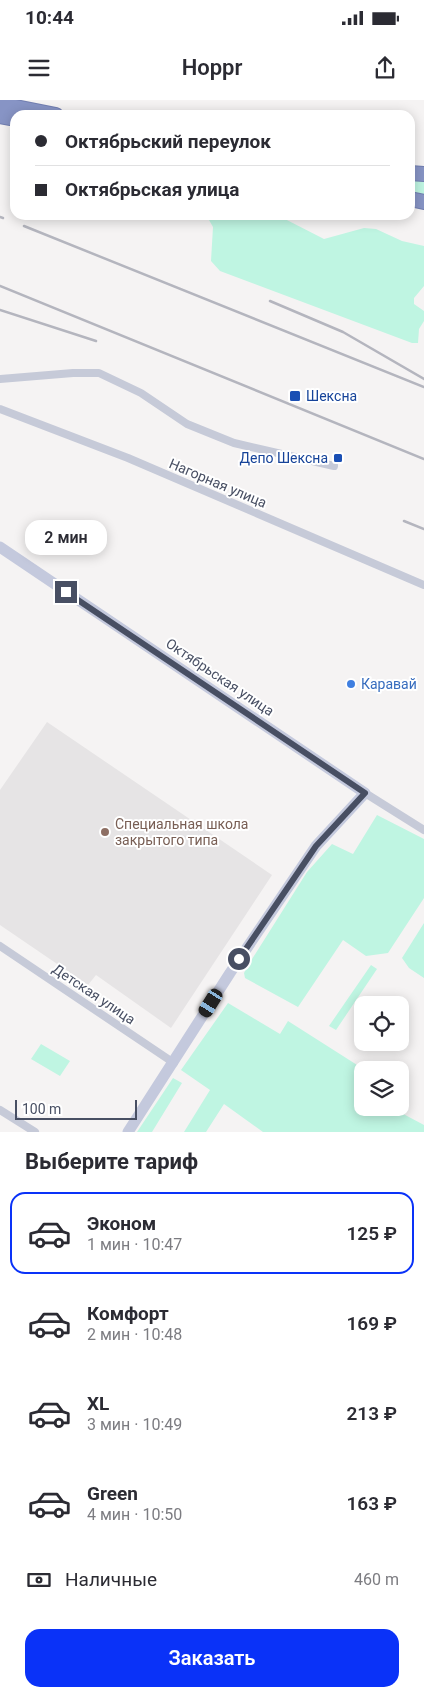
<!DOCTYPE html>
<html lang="ru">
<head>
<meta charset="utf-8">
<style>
  body { margin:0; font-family:Roboto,sans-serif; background:#f2f2f3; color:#2b2b33; height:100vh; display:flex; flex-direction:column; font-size:19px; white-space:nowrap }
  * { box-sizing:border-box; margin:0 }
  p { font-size:16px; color:#7c7c81 }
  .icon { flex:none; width:28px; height:28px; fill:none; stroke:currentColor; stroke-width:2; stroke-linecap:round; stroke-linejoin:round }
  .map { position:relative; height:1032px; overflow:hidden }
  .sheet { display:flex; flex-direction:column; background:#fff; flex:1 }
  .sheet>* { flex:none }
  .top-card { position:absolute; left:10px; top:10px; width:405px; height:110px; border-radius:15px; box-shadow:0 2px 12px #0003; display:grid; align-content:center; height:110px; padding:0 25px; background:#fff }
  .fabs { position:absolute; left:354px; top:896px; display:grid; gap:10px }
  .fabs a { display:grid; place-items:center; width:55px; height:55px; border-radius:10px; background:#fff; box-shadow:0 2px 12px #0003; font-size:25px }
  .scale { position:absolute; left:15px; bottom:12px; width:122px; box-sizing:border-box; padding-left:5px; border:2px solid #484f63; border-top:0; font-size:14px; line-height:18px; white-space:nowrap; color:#484f63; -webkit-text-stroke:4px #fff; paint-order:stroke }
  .end { position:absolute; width:22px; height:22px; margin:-11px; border:6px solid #484f63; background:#fff; box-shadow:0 0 0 2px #fff }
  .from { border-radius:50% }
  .bubble { position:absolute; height:35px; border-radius:15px; background:#fff; box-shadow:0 2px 12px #0003; font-size:16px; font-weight:600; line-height:35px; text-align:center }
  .car { position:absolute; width:15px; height:30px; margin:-15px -8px; border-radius:6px; box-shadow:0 0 4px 1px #0007; background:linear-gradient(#222 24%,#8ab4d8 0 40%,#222 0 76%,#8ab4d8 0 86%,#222 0) }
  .top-card b { display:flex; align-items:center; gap:18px; height:48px; font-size:19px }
  .top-card b+b { border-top:1px solid #e1e1e2 }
  .top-card i { width:12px; height:12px; background:#2b2b33 }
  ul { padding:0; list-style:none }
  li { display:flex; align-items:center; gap:15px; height:82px; margin:0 10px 8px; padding:0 15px; border:2px solid transparent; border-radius:15px }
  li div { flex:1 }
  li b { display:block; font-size:19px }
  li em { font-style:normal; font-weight:600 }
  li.on { border-color:#0a32f8 }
  li>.icon { width:45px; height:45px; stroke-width:1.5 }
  h2 { padding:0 25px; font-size:22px; line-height:60px }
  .pay { display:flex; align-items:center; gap:12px; height:55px; padding:0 25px; font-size:19px }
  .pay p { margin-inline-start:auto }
  .button { display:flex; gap:10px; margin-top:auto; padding:10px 25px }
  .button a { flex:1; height:58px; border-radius:15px; background:#0a32f8; color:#fff; font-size:20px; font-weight:600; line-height:58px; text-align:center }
  .status { display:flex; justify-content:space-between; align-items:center; height:35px; padding:0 25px; background:#fff; direction:ltr }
  .status svg { height:14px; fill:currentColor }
  header { display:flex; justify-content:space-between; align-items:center; height:65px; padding:0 25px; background:#fff; font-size:22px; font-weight:600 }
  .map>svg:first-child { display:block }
  .education { fill:#e6e4e5 }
  .green { fill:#bff5e2 }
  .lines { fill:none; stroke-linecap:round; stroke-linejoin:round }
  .highway-casing { stroke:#727fb1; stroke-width:16 }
  .street { stroke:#c6cad8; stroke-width:8 }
  .secondary { stroke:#c4c9dd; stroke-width:11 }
  .highway { stroke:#8794c5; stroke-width:14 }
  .rail { stroke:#b4b5be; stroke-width:2.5 }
  .route { stroke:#484f63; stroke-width:6 }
  .transit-dot { fill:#1a4fb4; stroke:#fff; stroke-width:2 }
  .shop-dot { fill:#3f7fe0; stroke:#fff; stroke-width:2 }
  .education-dot { fill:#8d6e63; stroke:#fff; stroke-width:2 }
  .labels { text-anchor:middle; stroke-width:4; stroke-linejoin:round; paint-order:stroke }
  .transit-label { font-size:14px; fill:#164399; stroke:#fff; text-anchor:start }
  .street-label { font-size:14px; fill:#484f63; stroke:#fff }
  .shop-label { font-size:14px; fill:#366cbe; stroke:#fff; text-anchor:start }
  .education-label { font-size:14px; fill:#785e54; stroke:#fff; text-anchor:start }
</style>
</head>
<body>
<div class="status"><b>10:44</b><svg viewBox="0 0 49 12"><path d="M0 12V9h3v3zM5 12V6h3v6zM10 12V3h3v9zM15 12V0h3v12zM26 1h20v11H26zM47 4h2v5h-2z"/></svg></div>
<header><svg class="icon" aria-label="menu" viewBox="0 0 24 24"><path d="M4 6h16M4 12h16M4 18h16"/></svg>Hoppr<svg class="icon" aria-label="share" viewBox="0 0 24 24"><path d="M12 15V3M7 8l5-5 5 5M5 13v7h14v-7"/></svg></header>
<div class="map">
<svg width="424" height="1032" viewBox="0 0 424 1032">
  <rect width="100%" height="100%" fill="#f5f3f3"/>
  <path class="education" d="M 47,622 L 272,775 L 171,928 L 96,875 L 88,885 L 0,825 L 0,690 Z"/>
  <path class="green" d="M 410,78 L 424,79 L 424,95 L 410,93 Z
    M 211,115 L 281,117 L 324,139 L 364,128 L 376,129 L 402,141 L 424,146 L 424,186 L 414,198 L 414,204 L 424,211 L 424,221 L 419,229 L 418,243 L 412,243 L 220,171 L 211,161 L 213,127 L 209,120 Z
    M 377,715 L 424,739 L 424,798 L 388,853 L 366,856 L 343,840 L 298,907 L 245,878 L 244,873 L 247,867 L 307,772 L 332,744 L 353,754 Z
    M 424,823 L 424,878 L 409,868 L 402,858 Z
    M 371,865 L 377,869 L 336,930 L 329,926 Z
    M 228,903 L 280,934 L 288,921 L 365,970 L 362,970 L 362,1008 L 392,1008 L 424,1025 L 424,1032 L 263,1032 L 224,1004 L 206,1032 L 184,1032 L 210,990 L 181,970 Z
    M 41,944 L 70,961 L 60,976 L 31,959 Z
    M 173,978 L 182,983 L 152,1032 L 137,1032 Z"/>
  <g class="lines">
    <defs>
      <path id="highway" d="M 0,4 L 56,15
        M 0,16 L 15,19
        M 410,73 L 424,74
        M 410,99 L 424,102"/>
    </defs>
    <use href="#highway" class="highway-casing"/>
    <path class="street" d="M 0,279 L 73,273 L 99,273 L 141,293 L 187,324 L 234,343 L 334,366
      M 0,309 L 128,358 L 424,485
      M 365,693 L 424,730
      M 0,846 L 174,963
      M 0,1010 L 35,1032"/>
    <path class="secondary" d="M 0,447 L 365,693 L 316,746 L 230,873 L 128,1032"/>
    <use href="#highway" class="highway"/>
    <path class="rail" d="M 0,117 L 3,118
      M 24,126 L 424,287
      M 0,186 L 424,359
      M 270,201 L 343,232 L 424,279
      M 0,210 L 96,241
      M 404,421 L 424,429"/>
  </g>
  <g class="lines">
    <path class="route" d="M 66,492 L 365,693 L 316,746 L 239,859"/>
  </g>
  <g class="transit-dot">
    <rect x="289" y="290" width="12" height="12" rx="2.5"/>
    <rect x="333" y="353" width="10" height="10" rx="2.5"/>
  </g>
  <circle class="shop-dot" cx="351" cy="584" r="5"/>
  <circle class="education-dot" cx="105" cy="732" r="5"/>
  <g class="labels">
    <g class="transit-label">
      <text x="306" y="301">Шексна</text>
      <text x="328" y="363" text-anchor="end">Депо Шексна</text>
    </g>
    <g class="street-label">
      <text transform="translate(218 383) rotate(23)" y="5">Нагорная улица</text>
      <text transform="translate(220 577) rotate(34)" y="5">Октябрьская улица</text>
      <text transform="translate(94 894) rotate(34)" y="5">Детская улица</text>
    </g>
    <g class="shop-label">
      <text x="361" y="589">Каравай</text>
    </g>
    <g class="education-label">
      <text x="115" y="729">Специальная школа<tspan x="115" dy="16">закрытого типа</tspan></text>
    </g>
  </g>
</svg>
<div class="fabs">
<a><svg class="icon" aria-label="locate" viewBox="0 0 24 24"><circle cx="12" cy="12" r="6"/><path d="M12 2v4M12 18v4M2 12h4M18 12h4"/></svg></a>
<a><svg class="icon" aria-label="layers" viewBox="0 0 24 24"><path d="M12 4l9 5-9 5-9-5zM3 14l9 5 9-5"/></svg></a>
</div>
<div class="scale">100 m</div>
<i class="end from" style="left:239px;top:859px"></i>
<i class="end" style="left:66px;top:492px"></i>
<div class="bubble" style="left:25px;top:420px;width:82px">2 мин</div>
<i class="car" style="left:211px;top:903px;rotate:212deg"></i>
<div class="top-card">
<b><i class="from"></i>Октябрьский переулок</b>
<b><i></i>Октябрьская улица</b>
</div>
</div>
<section class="sheet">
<h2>Выберите тариф</h2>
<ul>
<li class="on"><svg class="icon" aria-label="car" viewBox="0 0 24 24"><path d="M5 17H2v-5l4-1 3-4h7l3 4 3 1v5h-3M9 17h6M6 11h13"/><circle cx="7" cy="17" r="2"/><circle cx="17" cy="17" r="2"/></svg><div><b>Эконом</b><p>1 мин · 10:47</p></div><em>125 ₽</em></li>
<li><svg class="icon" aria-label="car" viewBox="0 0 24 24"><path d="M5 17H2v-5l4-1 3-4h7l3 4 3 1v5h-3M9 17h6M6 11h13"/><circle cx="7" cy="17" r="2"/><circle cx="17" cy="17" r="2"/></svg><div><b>Комфорт</b><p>2 мин · 10:48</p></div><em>169 ₽</em></li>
<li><svg class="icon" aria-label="car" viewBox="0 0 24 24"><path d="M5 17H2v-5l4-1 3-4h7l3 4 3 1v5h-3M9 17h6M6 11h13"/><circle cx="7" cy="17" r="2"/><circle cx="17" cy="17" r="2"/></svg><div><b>XL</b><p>3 мин · 10:49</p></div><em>213 ₽</em></li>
<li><svg class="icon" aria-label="car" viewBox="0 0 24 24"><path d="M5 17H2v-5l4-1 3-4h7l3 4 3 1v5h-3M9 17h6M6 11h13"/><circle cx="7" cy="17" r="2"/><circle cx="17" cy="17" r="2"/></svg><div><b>Green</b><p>4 мин · 10:50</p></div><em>163 ₽</em></li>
</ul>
<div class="pay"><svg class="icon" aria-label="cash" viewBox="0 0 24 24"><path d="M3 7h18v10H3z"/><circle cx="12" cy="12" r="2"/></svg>Наличные<p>460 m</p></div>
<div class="button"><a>Заказать</a></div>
</section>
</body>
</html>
